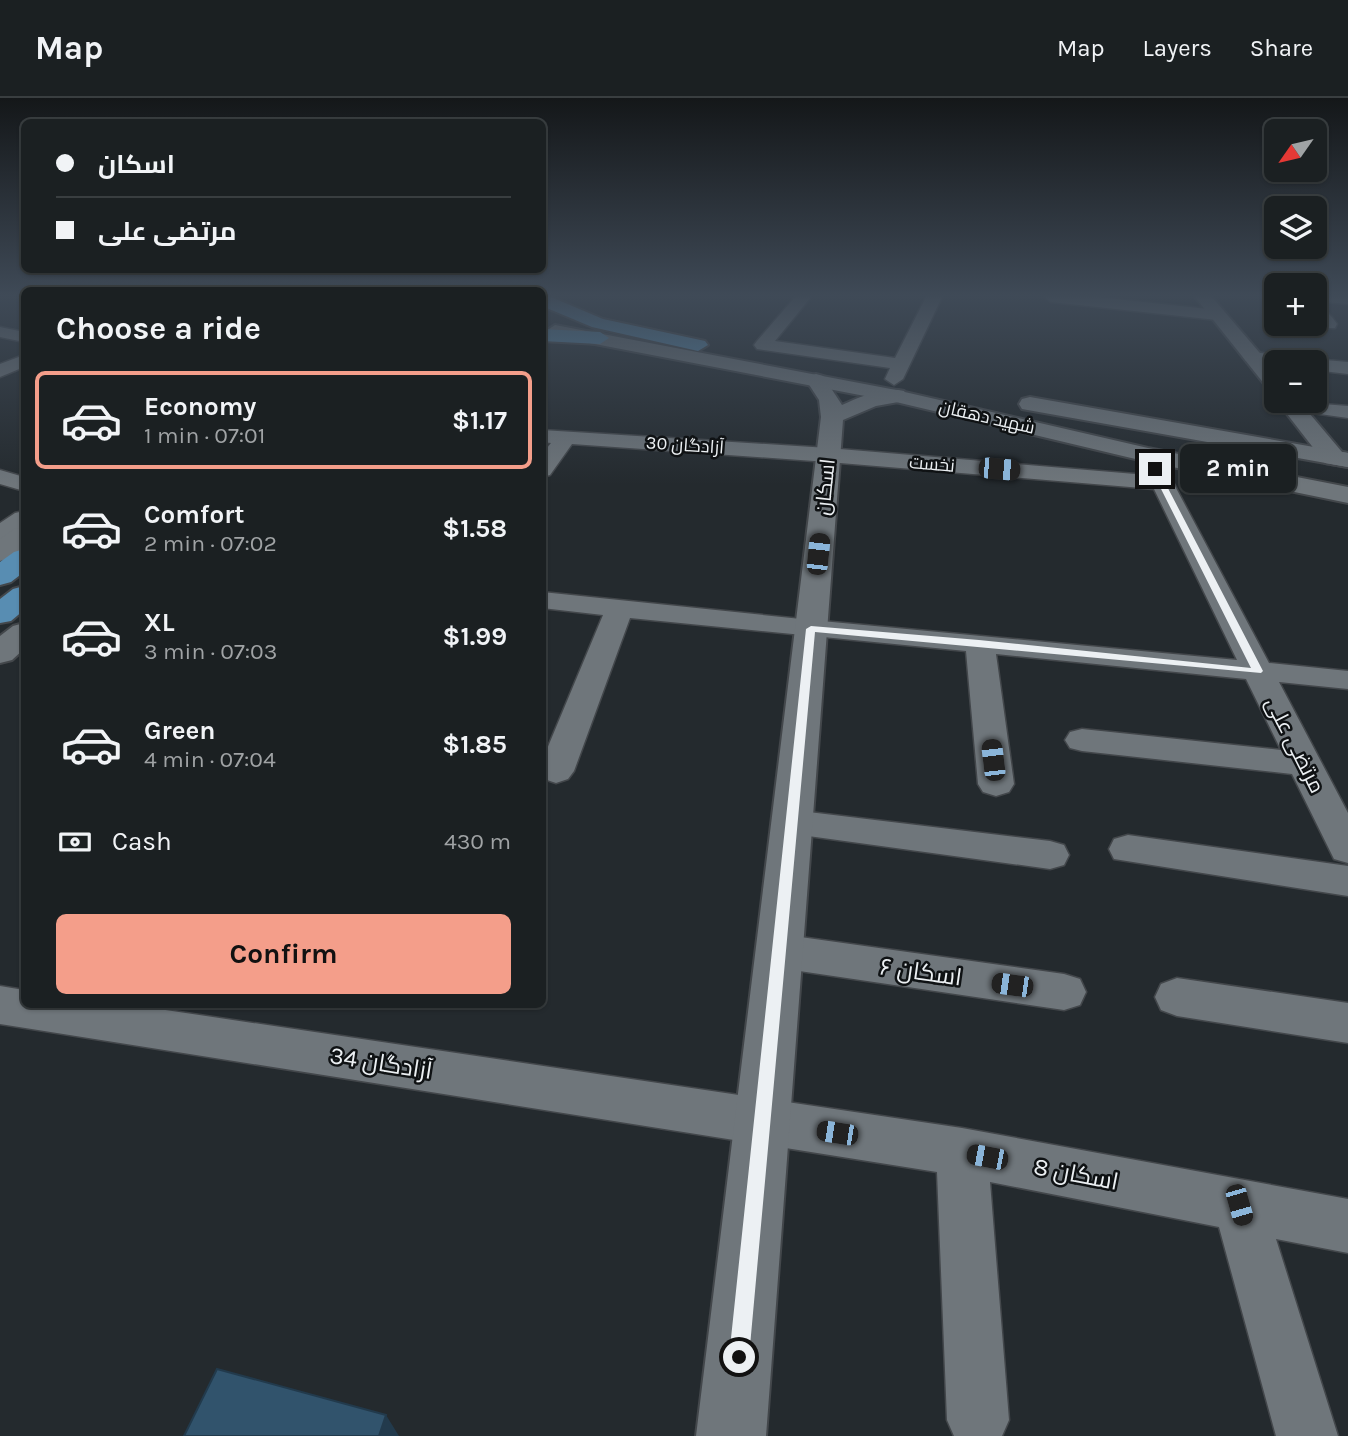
<!DOCTYPE html>
<html lang="en">
<head>
<meta charset="utf-8">
<style>
  body { margin:0; font-family:Karla,Cairo,sans-serif; background:#24282a; color:#f1f3f6; height:100vh; display:flex; flex-direction:column; font-size:26px; white-space:nowrap }
  * { box-sizing:border-box; margin:0 }
  p { font-size:23px; color:#a0a3a5 }
  .icon { flex:none; width:38px; height:38px; fill:none; stroke:currentColor; stroke-width:2; stroke-linecap:round; stroke-linejoin:round }
  .map { position:relative; flex:1; overflow:hidden }
  .panel { position:absolute; left:21px; top:189px; width:525px; height:721px; display:flex; flex-direction:column; background:#1b2022; border-radius:10px; box-shadow:0 2px 5px #0004,0 0 0 2px #393e40 }
  .panel>* { flex:none }
  .guide { position:absolute; left:21px; top:21px; width:525px; height:154px; border-radius:10px; box-shadow:0 2px 5px #0004,0 0 0 2px #393e40; display:grid; align-content:center; height:154px; padding:0 35px; background:#1b2022 }
  .needle { width:46px; rotate:236deg }
  .fabs { position:absolute; left:1264px; top:21px; display:grid; gap:14px }
  .fabs a { display:grid; place-items:center; width:63px; height:63px; border-radius:10px; background:#1b2022; box-shadow:0 2px 5px #0004,0 0 0 2px #393e40; font-size:35px }
  .end { position:absolute; width:32px; height:32px; margin:-16px; border:9px solid #ecf0f3; background:#111; box-shadow:0 0 0 4px #111 }
  .from { border-radius:50% }
  .bubble { position:absolute; height:49px; border-radius:10px; background:#1b2022; box-shadow:0 2px 5px #0004,0 0 0 2px #393e40; font-size:23px; font-weight:700; line-height:49px; text-align:center }
  .car { position:absolute; width:21px; height:42px; margin:-21px -10px; border-radius:9px; box-shadow:0 0 5px 2px #0007; background:linear-gradient(#222 24%,#8ab4d8 0 40%,#222 0 76%,#8ab4d8 0 86%,#222 0) }
  .guide b { display:flex; align-items:center; gap:24px; height:66px; font-size:26px }
  .guide b+b { border-top:2px solid #393e40 }
  .guide i { width:18px; height:18px; background:#f1f3f6 }
  ul { padding:0; list-style:none }
  li { display:flex; align-items:center; gap:21px; height:98px; margin:0 14px 10px; padding:0 21px; border:4px solid transparent; border-radius:10px }
  li div { flex:1 }
  li b { display:block; font-size:26px }
  li em { font-style:normal; font-weight:700 }
  li.on { border-color:#f49e8a }
  li>.icon { width:63px; height:63px; stroke-width:1.5 }
  h2 { padding:0 35px; font-size:32px; line-height:84px }
  .pay { display:flex; align-items:center; gap:18px; height:77px; padding:0 35px; font-size:26px }
  .pay p { margin-inline-start:auto }
  .primary-button { display:flex; gap:14px; margin-top:auto; padding:14px 35px }
  .primary-button a { flex:1; height:80px; border-radius:10px; background:#f49e8a; color:#111; font-size:28px; font-weight:700; line-height:80px; text-align:center }
  header { display:flex; align-items:center; gap:42px; box-sizing:border-box; height:98px; padding:0 35px; background:#1b2022; border-bottom:2px solid #393e40 }
  header strong { font-size:33px }
  nav { display:flex; gap:38px; margin-inline-start:auto; font-size:24px }
  .map>svg:first-child { display:block }
  .lines { fill:none; stroke-linecap:round; stroke-linejoin:round }
  .minor-casing { stroke:#43474b; stroke-width:3 }
  .tertiary-casing { stroke:#43474b; stroke-width:4 }
  .secondary-casing { stroke:#43474b; stroke-width:4 }
  .primary-casing { stroke:#43474b; stroke-width:4 }
  .minor { fill:#6f767b; fill-rule:evenodd }
  .tertiary { fill:#6f767b; fill-rule:evenodd }
  .secondary { fill:#6f767b; fill-rule:evenodd }
  .primary { fill:#588db2; fill-rule:evenodd }
  .shaded-wall { fill:#223a4c }
  .building { fill:#31536c; stroke:#223a4c; stroke-width:2 }
  .route { fill:#ecf0f3 }
  .labels { text-anchor:middle; stroke-width:5; stroke-linejoin:round; paint-order:stroke }
  .far-street-label { font-size:18px; fill:#ecf0f3; stroke:#0f1214 }
  .street-label { font-size:21px; fill:#ecf0f3; stroke:#0f1214 }
  .near-street-label { font-size:24px; fill:#ecf0f3; stroke:#0f1214 }
</style>
</head>
<body>
<header>
<strong>Map</strong>
<nav><a>Map</a><a>Layers</a><a>Share</a></nav>
</header>
<div class="map">
<svg width="1348" height="1338" viewBox="0 0 1348 1338">
  <rect width="100%" height="100%" fill="#242a2e"/>
  <g class="lines">
    <defs>
      <path id="minor" d="M 795,199 L 811,199 L 775,243 L 895,260 L 926,199 L 942,199 L 903,281 L 894,287 L 885,281 L 890,270 L 757,251 L 754,247 L 757,243 Z
        M 1044,199 L 1098,199 L 1217,212 L 1225,217 L 1217,222 L 1051,204 Z
        M 1320,199 L 1348,199 L 1348,206 L 1327,204 Z
        M 1314,206 C 1323,209 1332,218 1337,226 L 1335,230 L 1323,230 L 1314,220 Z
        M 0,229 L 24,234 L 24,244 L 0,239 Z
        M 1252,254 L 1299,259 L 1307,263 L 1314,261 L 1348,264 L 1348,276 L 1314,272 L 1314,264 L 1276,264 L 1276,267 L 1246,263 L 1243,259 L 1246,255 Z
        M 24,257 L 24,269 L 0,279 L 0,266 Z
        M 1284,303 L 1348,308 L 1348,320 L 1284,311 L 1281,307 Z
        M 542,332 L 828,350 L 1147,377 L 1140,363 L 1143,358 L 1159,358 L 1269,565 L 1348,573 L 1348,591 L 1279,584 L 1348,715 L 1348,765 L 1334,761 L 1292,676 L 1082,653 L 1070,650 L 1065,642 L 1070,634 L 1082,631 L 1281,652 L 1246,581 L 996,556 L 1014,686 L 1009,694 L 996,698 L 983,694 L 978,686 L 966,553 L 630,520 L 574,673 L 568,681 L 556,685 L 544,681 L 542,663 L 603,517 L 542,510 L 542,494 L 811,522 L 1237,562 L 1154,391 L 828,364 L 572,346 L 550,377 L 542,379 L 542,356 L 551,345 L 542,344 Z
        M 0,372 L 24,379 L 24,393 L 0,386 Z
        M 24,413 L 24,431 L 9,442 L 0,445 L 0,425 L 15,415 Z
        M 792,712 L 1050,743 L 1064,747 L 1069,757 L 1064,767 L 1050,771 L 779,734 L 773,725 L 779,716 Z
        M 1128,737 L 1348,768 L 1348,798 L 1114,761 L 1109,751 L 1114,741 Z
        M 779,836 L 1064,876 L 1080,881 L 1086,894 L 1080,907 L 1064,912 L 779,870 L 764,865 L 758,853 L 764,841 Z
        M 1177,880 L 1348,905 L 1348,945 L 1177,918 L 1161,912 L 1155,899 L 1161,886 Z
        M 0,888 L 24,892 L 24,906 L 125,906 L 962,1030 L 1348,1101 L 1348,1155 L 1276,1141 L 1338,1338 L 1276,1338 L 1219,1129 L 990,1084 L 1009,1322 L 1002,1338 L 954,1338 L 947,1322 L 937,1074 L 0,926 Z"/>
      <path id="tertiary" d="M 1195,199 L 1212,199 L 1276,274 L 1276,294 L 1269,292 Z
        M 816,276 L 823,278 L 842,307 C 860,299 883,288 904,293 L 907,298 L 904,303 L 876,308 L 843,322 L 766,1338 L 696,1338 L 821,319 L 819,302 L 806,282 L 809,278 Z
        M 1277,303 L 1299,303 L 1342,354 L 1348,355 L 1348,369 L 1325,365 Z
        M 24,429 L 24,450 L 10,460 L 0,463 L 0,441 L 14,431 Z
        M 24,525 L 24,551 L 12,562 L 0,565 L 0,538 L 13,528 Z"/>
      <path id="secondary" d="M 555,227 L 896,292 L 1148,350 L 1348,389 L 1348,405 L 1148,364 L 896,304 L 548,237 L 546,233 Z
        M 1030,299 L 1348,355 L 1348,369 L 1022,311 L 1019,306 L 1022,301 Z"/>
      <path id="primary" d="M 542,199 L 551,199 L 603,221 L 705,243 L 708,247 L 698,253 L 592,229 L 542,208 Z
        M 542,231 L 600,234 L 609,240 L 600,246 L 542,243 Z
        M 24,451 L 24,474 L 11,484 L 0,487 L 0,464 L 14,454 Z
        M 24,488 L 24,512 L 11,523 L 0,525 L 0,501 L 13,491 Z"/>
    </defs>
    <use href="#minor" class="minor-casing"/>
    <use href="#tertiary" class="tertiary-casing"/>
    <use href="#secondary" class="secondary-casing"/>
    <use href="#primary" class="primary-casing"/>
    <use href="#minor" class="minor"/>
    <use href="#tertiary" class="tertiary"/>
    <use href="#secondary" class="secondary"/>
    <use href="#primary" class="primary"/>
  </g>
  <path class="shaded-wall" d="M 386,1317 L 399,1338 L 379,1338 Z"/>
  <path class="building" d="M 217,1271 L 386,1317 L 379,1338 L 184,1338 Z"/>
  <linearGradient id="sky" x2="0" y2="1"><stop stop-color="#141719"/><stop offset="0.51" stop-color="#3f4a57"/><stop offset="1" stop-color="#3f4a57" stop-opacity="0"/></linearGradient>
  <rect width="1348" height="387" fill="url(#sky)"/>
  <path class="route" d="M 1155,369 L 1158,371 L 1263,573 L 1261,575 L 815,534 L 749,1259 L 746,1266 L 739,1269 L 732,1266 L 729,1259 L 806,531 L 811,528 L 979,542 L 1251,570 L 1151,371 Z"/>
  <g class="labels">
    <g class="far-street-label">
      <text transform="translate(987 319) rotate(13)" y="6">شهید دهقان</text>
      <text transform="translate(685 347) rotate(4)" y="6">آزادگان 30</text>
      <text transform="translate(932 366) rotate(5)" y="6">نخست</text>
    </g>
    <g class="street-label">
      <text transform="translate(825 389) rotate(-84)" y="7">اسکان</text>
      <text transform="translate(1295 647) rotate(63)" y="7">مرتضی علی</text>
    </g>
    <g class="near-street-label">
      <text transform="translate(921 874) rotate(8)" y="8">اسکان ۶</text>
      <text transform="translate(381 965) rotate(9)" y="8">آزادگان 34</text>
      <text transform="translate(1076 1076) rotate(11)" y="8">اسکان 8</text>
    </g>
  </g>
</svg>
<div class="fabs">
<a><svg class="needle" viewBox="-14 -14 28 28"><path d="M0-13l5 13h-10z" fill="#e53935"/><path d="M0 13l5-13h-10z" fill="#a0a3a5"/></svg></a>
<a><svg class="icon" aria-label="layers" viewBox="0 0 24 24"><path d="M12 4l9 5-9 5-9-5zM3 14l9 5 9-5"/></svg></a>
<a>+</a>
<a>−</a>
</div>
<i class="end from" style="left:739px;top:1259px"></i>
<i class="end" style="left:1155px;top:371px"></i>
<div class="bubble" style="left:1180px;top:346px;width:116px">2 min</div>
<i class="car" style="left:999px;top:371px;rotate:95deg"></i>
<i class="car" style="left:818px;top:456px;rotate:6deg"></i>
<i class="car" style="left:993px;top:662px;rotate:353deg"></i>
<i class="car" style="left:1012px;top:887px;rotate:278deg"></i>
<i class="car" style="left:837px;top:1035px;rotate:279deg"></i>
<i class="car" style="left:987px;top:1059px;rotate:281deg"></i>
<i class="car" style="left:1239px;top:1107px;rotate:164deg"></i>
<div class="guide">
<b><i class="from"></i>اسکان</b>
<b><i></i>مرتضی علی</b>
</div>
<section class="panel">
<h2>Choose a ride</h2>
<ul>
<li class="on"><svg class="icon" aria-label="car" viewBox="0 0 24 24"><path d="M5 17H2v-5l4-1 3-4h7l3 4 3 1v5h-3M9 17h6M6 11h13"/><circle cx="7" cy="17" r="2"/><circle cx="17" cy="17" r="2"/></svg><div><b>Economy</b><p>1 min · 07:01</p></div><em>$1.17</em></li>
<li><svg class="icon" aria-label="car" viewBox="0 0 24 24"><path d="M5 17H2v-5l4-1 3-4h7l3 4 3 1v5h-3M9 17h6M6 11h13"/><circle cx="7" cy="17" r="2"/><circle cx="17" cy="17" r="2"/></svg><div><b>Comfort</b><p>2 min · 07:02</p></div><em>$1.58</em></li>
<li><svg class="icon" aria-label="car" viewBox="0 0 24 24"><path d="M5 17H2v-5l4-1 3-4h7l3 4 3 1v5h-3M9 17h6M6 11h13"/><circle cx="7" cy="17" r="2"/><circle cx="17" cy="17" r="2"/></svg><div><b>XL</b><p>3 min · 07:03</p></div><em>$1.99</em></li>
<li><svg class="icon" aria-label="car" viewBox="0 0 24 24"><path d="M5 17H2v-5l4-1 3-4h7l3 4 3 1v5h-3M9 17h6M6 11h13"/><circle cx="7" cy="17" r="2"/><circle cx="17" cy="17" r="2"/></svg><div><b>Green</b><p>4 min · 07:04</p></div><em>$1.85</em></li>
</ul>
<div class="pay"><svg class="icon" aria-label="cash" viewBox="0 0 24 24"><path d="M3 7h18v10H3z"/><circle cx="12" cy="12" r="2"/></svg>Cash<p>430 m</p></div>
<div class="primary-button"><a>Confirm</a></div>
</section>
</div>
</body>
</html>
